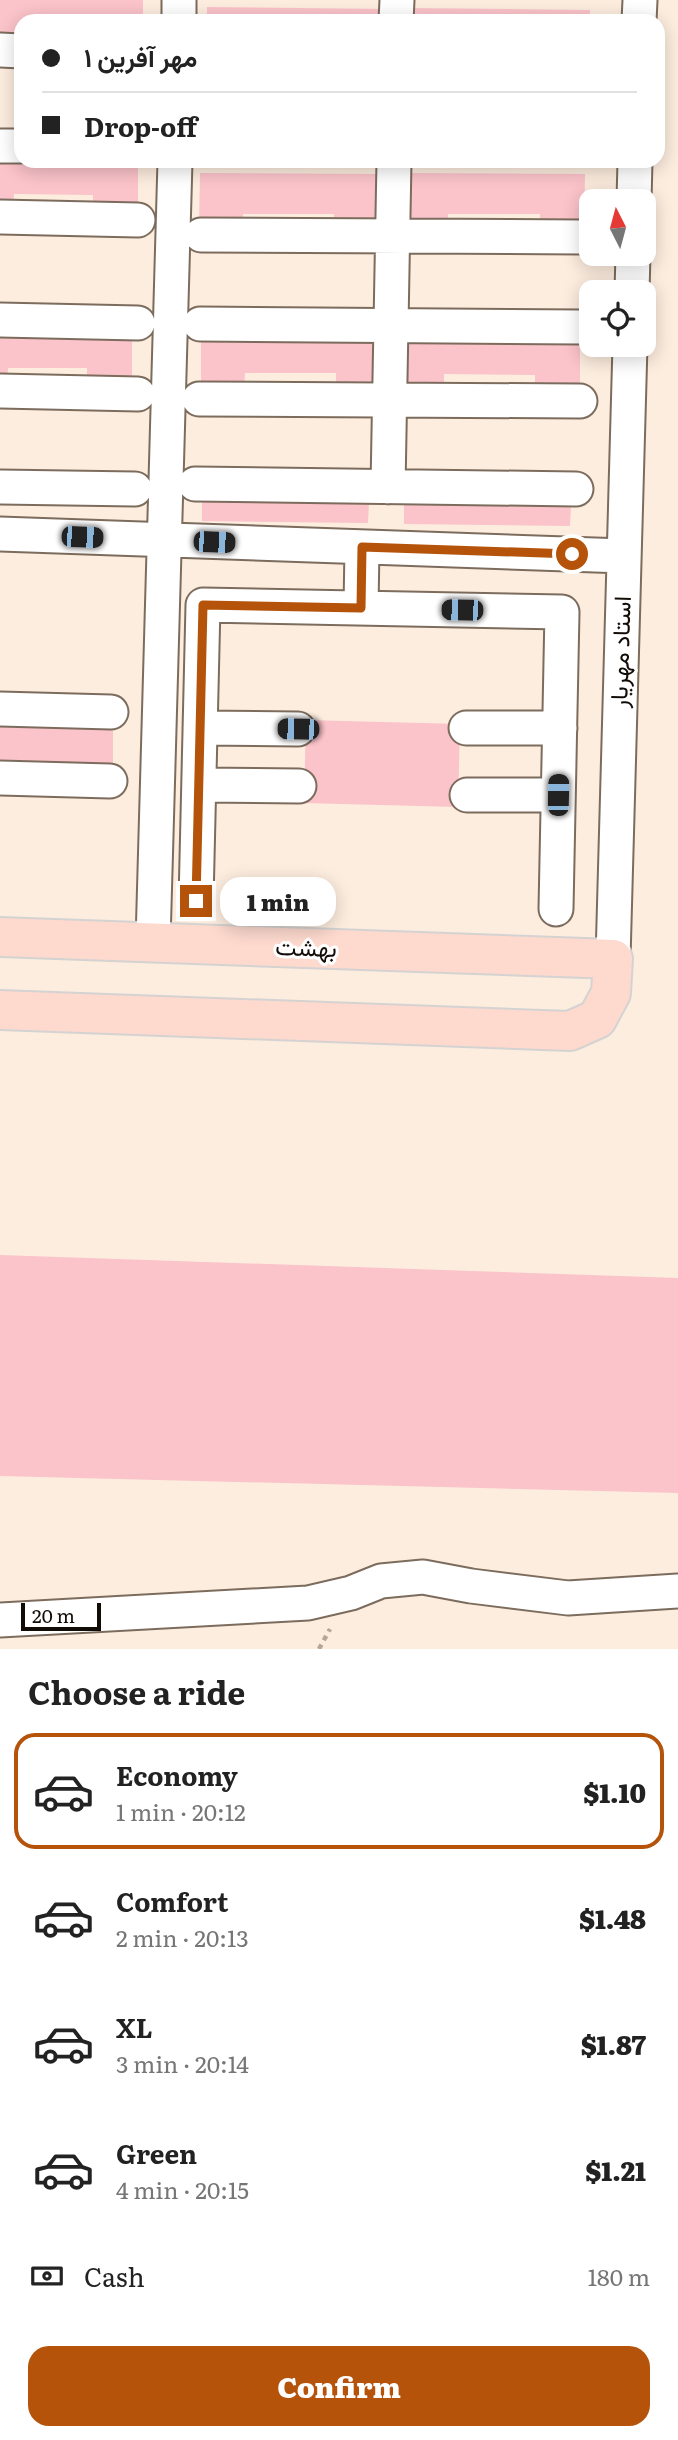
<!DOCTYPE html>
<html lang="en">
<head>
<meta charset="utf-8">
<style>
  body { margin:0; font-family:Literata,Vazirmatn,serif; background:#f6f6f6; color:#222; height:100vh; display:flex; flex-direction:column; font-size:26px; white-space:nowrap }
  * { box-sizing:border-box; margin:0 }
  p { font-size:23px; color:#767676 }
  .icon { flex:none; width:38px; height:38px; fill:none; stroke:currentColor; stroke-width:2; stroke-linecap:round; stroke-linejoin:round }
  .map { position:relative; height:1649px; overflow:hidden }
  .sheet { display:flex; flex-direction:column; background:#fff; flex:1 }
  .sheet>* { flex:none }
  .banner { position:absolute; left:14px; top:14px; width:651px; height:154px; border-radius:21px; box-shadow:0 4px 18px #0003; display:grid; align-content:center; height:154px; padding:0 28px; background:#fff }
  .needle { width:46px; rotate:354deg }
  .fabs { position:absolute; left:579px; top:189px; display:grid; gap:14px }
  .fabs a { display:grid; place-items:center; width:77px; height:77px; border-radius:14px; background:#fff; box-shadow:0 4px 18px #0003; font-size:35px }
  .scale { position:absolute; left:21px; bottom:18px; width:80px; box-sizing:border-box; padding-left:7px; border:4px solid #120c07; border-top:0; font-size:19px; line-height:24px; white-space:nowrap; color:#120c07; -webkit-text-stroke:5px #fff; paint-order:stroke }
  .end { position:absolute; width:32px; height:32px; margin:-16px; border:9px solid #b45309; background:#fff; box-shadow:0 0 0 4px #fff }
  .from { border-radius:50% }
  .bubble { position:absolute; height:49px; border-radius:21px; background:#fff; box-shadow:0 4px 18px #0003; font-size:23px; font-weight:800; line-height:49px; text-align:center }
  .car { position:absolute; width:21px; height:42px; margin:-21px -10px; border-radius:9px; box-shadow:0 0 5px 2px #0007; background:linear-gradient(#222 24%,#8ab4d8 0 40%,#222 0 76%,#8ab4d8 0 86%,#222 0) }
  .banner b { display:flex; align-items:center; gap:24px; height:66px; font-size:26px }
  .banner b+b { border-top:2px solid #e0e0e0 }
  .banner i { width:18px; height:18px; background:#222 }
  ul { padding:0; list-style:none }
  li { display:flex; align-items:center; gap:21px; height:116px; margin:0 14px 10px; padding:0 14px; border:4px solid transparent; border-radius:21px }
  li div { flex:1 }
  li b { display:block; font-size:26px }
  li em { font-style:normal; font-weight:800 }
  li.on { border-color:#b45309 }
  li>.icon { width:63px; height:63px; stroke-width:1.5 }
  h2 { padding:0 28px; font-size:32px; line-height:84px }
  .pay { display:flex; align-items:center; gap:18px; height:77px; padding:0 28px; font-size:26px }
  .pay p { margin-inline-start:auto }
  .button { display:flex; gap:14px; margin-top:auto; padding:14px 28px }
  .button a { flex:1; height:80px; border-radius:21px; background:#b45309; color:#fff; font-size:28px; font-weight:800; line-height:80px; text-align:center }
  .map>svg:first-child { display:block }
  .green { fill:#fbc3ca }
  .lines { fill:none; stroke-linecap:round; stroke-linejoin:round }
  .minor-casing { stroke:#7c6c5d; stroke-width:37 }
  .major-casing { stroke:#d4d3d2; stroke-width:42 }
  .path { stroke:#b3a69b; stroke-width:4.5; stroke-dasharray:5 5; stroke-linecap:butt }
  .minor { stroke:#fff; stroke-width:33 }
  .major { stroke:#fdd9ce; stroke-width:38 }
  .route { stroke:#b45309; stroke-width:9 }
  .labels { text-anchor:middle; stroke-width:6; stroke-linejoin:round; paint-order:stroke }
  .street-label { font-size:24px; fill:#120c07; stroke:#fff }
</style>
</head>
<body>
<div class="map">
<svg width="678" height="1649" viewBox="0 0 678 1649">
  <rect width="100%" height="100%" fill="#fdeddf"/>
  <path class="green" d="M 0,0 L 143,0 L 143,21 L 21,21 L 21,25 L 18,25 L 18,41 L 0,41 Z
    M 207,7 L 387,9 L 386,21 L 207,21 Z
    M 411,8 L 590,10 L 590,21 L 411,21 Z
    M 0,153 L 21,161 L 138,161 L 138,210 L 93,210 L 93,195 L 14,194 L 13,210 L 0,210 Z
    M 200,173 L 379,174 L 379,230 L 334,229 L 334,214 L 243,214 L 243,229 L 199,229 Z
    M 405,173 L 585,174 L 584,230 L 540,229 L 540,214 L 448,214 L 448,229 L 405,229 Z
    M 0,326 L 132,328 L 132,384 L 87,383 L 87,368 L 8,368 L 7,383 L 0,383 Z
    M 201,332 L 381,333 L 380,389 L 336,388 L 336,373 L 245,373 L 244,388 L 201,388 Z
    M 401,333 L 580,334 L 580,390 L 535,389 L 535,375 L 444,374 L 444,389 L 400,389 Z
    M 202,500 L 369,502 L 368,523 L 202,521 Z
    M 404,503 L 571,505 L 570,526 L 404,524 Z
    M 306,720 L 460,724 L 458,807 L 304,803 Z
    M 0,722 L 113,723 L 113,763 L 0,762 Z
    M 0,1255 L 678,1278 L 678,1493 L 0,1476 Z"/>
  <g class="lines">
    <defs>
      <path id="minor" d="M 179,21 L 179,0
        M 396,21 L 397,0
        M 639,21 L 640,0
        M 0,50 L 21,51
        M 0,146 L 21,146
        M 634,201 L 635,161
        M 0,217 L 138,220
        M 201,235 L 582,237
        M 632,292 L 633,254
        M 0,320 L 138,323
        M 200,324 L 581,327
        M 0,391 L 138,394
        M 199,399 L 580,401
        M 195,484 L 576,489
        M 0,487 L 135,489
        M 388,487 L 394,161
        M 0,534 L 624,556
        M 361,608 L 362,547
        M 0,709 L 111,712
        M 200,728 L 298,729
        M 466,728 L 560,728
        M 0,778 L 110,781
        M 199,785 L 299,786
        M 467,795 L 558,795
        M 196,901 L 203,605 L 562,612 L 556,909
        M 153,942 L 175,161
        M 613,959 L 630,345
        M 0,1620 L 308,1603 L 351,1593 L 381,1581 L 423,1577 L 471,1586 L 568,1598 L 678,1591"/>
      <path id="major" d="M 0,937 L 613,959 L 611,993 L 597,1019 L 570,1031 L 0,1010"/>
    </defs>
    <use href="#minor" class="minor-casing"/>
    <use href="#major" class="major-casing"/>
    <path class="path" d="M 319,1649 L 330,1629"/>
    <use href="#minor" class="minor"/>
    <use href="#major" class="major"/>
  </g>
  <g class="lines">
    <path class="route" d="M 196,901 L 203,605 L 361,608 L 362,547 L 572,554"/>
  </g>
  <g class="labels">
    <g class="street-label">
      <text transform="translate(621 652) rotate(-88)" y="8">استاد مهریار</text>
      <text transform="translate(306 948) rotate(2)" y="8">بهشت</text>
    </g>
  </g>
</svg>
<div class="fabs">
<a><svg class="needle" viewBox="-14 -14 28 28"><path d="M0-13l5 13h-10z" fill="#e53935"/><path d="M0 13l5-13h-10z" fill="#767676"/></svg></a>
<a><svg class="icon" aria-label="locate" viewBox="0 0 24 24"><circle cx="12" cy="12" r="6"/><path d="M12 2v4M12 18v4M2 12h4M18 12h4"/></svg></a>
</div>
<div class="scale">20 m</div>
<i class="end from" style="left:572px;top:554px"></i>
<i class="end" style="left:196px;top:901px"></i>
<div class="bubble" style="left:220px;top:877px;width:116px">1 min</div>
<i class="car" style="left:82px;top:537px;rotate:92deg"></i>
<i class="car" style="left:214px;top:542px;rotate:92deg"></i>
<i class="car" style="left:462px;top:610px;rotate:271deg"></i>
<i class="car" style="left:298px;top:729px;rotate:271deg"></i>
<i class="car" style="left:558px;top:795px;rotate:1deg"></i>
<div class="banner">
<b><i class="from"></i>مهر آفرین ۱</b>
<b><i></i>Drop-off</b>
</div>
</div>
<section class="sheet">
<h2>Choose a ride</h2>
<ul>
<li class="on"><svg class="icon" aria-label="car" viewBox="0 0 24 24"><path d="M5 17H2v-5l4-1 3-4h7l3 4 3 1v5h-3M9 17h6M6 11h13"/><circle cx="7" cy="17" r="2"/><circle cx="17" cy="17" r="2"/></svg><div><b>Economy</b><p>1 min · 20:12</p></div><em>$1.10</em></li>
<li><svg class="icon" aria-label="car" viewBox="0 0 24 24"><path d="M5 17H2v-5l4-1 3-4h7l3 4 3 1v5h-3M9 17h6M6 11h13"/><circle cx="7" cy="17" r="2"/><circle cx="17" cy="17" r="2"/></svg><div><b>Comfort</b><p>2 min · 20:13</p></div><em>$1.48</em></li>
<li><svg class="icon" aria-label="car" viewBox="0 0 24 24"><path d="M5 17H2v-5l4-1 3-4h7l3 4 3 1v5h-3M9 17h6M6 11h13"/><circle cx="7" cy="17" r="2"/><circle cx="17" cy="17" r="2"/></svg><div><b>XL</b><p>3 min · 20:14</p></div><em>$1.87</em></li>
<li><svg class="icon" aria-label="car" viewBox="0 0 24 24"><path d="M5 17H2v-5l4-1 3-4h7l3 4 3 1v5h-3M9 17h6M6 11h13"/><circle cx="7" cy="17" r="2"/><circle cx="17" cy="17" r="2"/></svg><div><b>Green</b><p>4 min · 20:15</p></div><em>$1.21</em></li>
</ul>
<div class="pay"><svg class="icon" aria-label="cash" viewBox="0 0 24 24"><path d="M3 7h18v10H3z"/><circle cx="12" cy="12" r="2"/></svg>Cash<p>180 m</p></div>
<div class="button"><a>Confirm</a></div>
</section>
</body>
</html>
